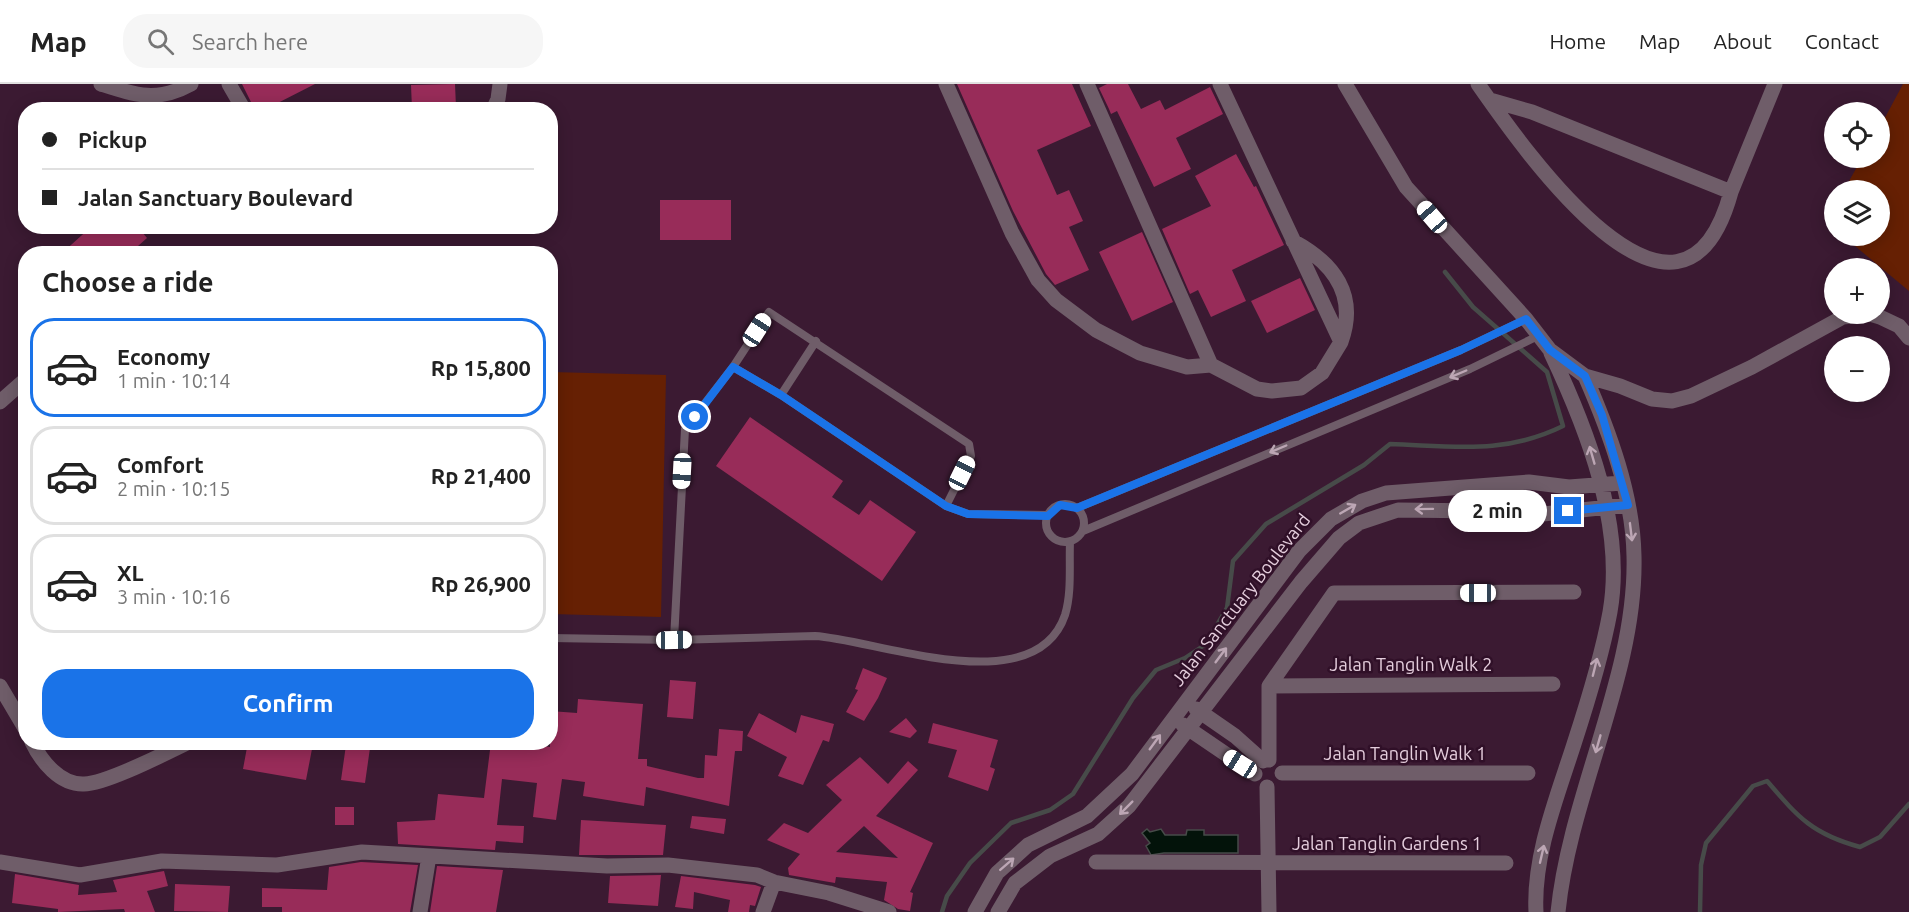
<!DOCTYPE html>
<html lang="en">
<head>
<meta charset="utf-8">
<style>
  body { margin:0; font-family:Ubuntu,sans-serif; background:#f6f6f6; color:#222; height:100vh; display:flex; flex-direction:column; font-size:22px; white-space:nowrap }
  * { box-sizing:border-box; margin:0 }
  p { font-size:20px; color:#767676 }
  .icon { flex:none; width:33px; height:33px; fill:none; stroke:currentColor; stroke-width:2; stroke-linecap:round; stroke-linejoin:round }
  .map { position:relative; flex:1; overflow:hidden }
  .panel { position:absolute; left:18px; top:162px; width:540px; height:504px; display:flex; flex-direction:column; background:#fff; border-radius:24px; box-shadow:0 3px 15px #0003 }
  .panel>* { flex:none }
  .hud { position:absolute; left:18px; top:18px; width:540px; height:132px; border-radius:24px; box-shadow:0 3px 15px #0003; display:grid; align-content:center; height:132px; padding:0 24px; background:#fff }
  .tools { position:absolute; left:1824px; top:18px; display:grid; gap:12px }
  .tools a { display:grid; place-items:center; width:66px; height:66px; border-radius:50%; background:#fff; box-shadow:0 3px 15px #0003; font-size:30px }
  .end { position:absolute; width:27px; height:27px; margin:-14px; border:8px solid #1a73e8; background:#fff; box-shadow:0 0 0 3px #fff }
  .from { border-radius:50% }
  .bubble { position:absolute; height:42px; border-radius:21px; background:#fff; box-shadow:0 3px 15px #0003; font-size:20px; font-weight:600; line-height:42px; text-align:center }
  .car { position:absolute; width:18px; height:36px; margin:-18px -9px; border-radius:8px; box-shadow:0 0 4px 2px #0007; background:linear-gradient(#fff 24%,#345 0 40%,#fff 0 76%,#345 0 86%,#fff 0) }
  .hud b { display:flex; align-items:center; gap:21px; height:57px; font-size:22px }
  .hud b+b { border-top:2px solid #e0e0e0 }
  .hud i { width:15px; height:15px; background:#222 }
  ul { padding:0; list-style:none }
  li { display:flex; align-items:center; gap:18px; height:99px; margin:0 12px 9px; padding:0 12px; border:3px solid #e0e0e0; border-radius:24px }
  li div { flex:1 }
  li b { display:block; font-size:22px }
  li em { font-style:normal; font-weight:600 }
  li.active { border-color:#1a73e8 }
  li>.icon { width:54px; height:54px; stroke-width:1.5 }
  h2 { padding:0 24px; font-size:27px; line-height:72px }
  .button { display:flex; gap:12px; margin-top:auto; padding:12px 24px }
  .button a { flex:1; height:69px; border-radius:24px; background:#1a73e8; color:#fff; font-size:24px; font-weight:600; line-height:69px; text-align:center }
  header { display:flex; align-items:center; gap:36px; box-sizing:border-box; height:84px; padding:0 30px; background:#fff; border-bottom:2px solid #e0e0e0 }
  header strong { font-size:28px }
  nav { display:flex; gap:33px; margin-inline-start:auto; font-size:21px }
  .search { width:420px; height:54px; background:#f6f6f6; display:flex; align-items:center; gap:15px; box-sizing:border-box; padding:0 21px; border-radius:24px; color:#767676; font-size:22px }
  .map>svg:first-child { display:block }
  .green { fill:#662003 }
  .water { fill:#03130a; stroke:#474b49; stroke-width:1.5 }
  .lines { fill:none; stroke-linecap:round; stroke-linejoin:round }
  .stream { stroke:#474b49; stroke-width:4.5 }
  .building { fill:#982c59; fill-rule:evenodd }
  .service { stroke:#6f5d69; stroke-width:8 }
  .minor { stroke:#6f5d69; stroke-width:15 }
  .oneway { stroke:#bca6b4 }
  .route { stroke:#1a73e8; stroke-width:8 }
  .labels { text-anchor:middle; stroke-width:5; stroke-linejoin:round; paint-order:stroke }
  .street-label { font-size:18px; fill:#e5cedd; stroke:#301028 }
</style>
</head>
<body>
<header>
<strong>Map</strong>
<div class="search"><svg class="icon" aria-label="search" viewBox="0 0 24 24"><circle cx="10" cy="10" r="6"/><path d="M15 15l6 6"/></svg>Search here</div>
<nav><a>Home</a><a>Map</a><a>About</a><a>Contact</a></nav>
</header>
<div class="map">
<svg width="1909" height="828" viewBox="0 0 1909 828">
  <rect width="100%" height="100%" fill="#3b1a32"/>
  <path class="green" d="M 1903,0 L 1909,0 L 1909,207 L 1843,152 L 1880,152 L 1880,106 L 1844,106 L 1862,74 L 1880,74 L 1880,43 Z
    M 551,288 L 666,291 L 661,533 L 551,530 Z"/>
  <path class="water" d="M 1147,745 L 1150,748 L 1161,745 L 1165,751 L 1186,751 L 1187,746 L 1204,746 L 1204,751 L 1238,751 L 1238,769 L 1164,769 L 1151,771 L 1146,762 L 1150,759 L 1142,749 Z"/>
  <g class="lines">
    <path class="stream" d="M 942,828 L 947,812 L 970,779 L 1011,739 L 1050,726 L 1073,710 L 1133,614 L 1156,586 L 1185,574 L 1206,560 L 1227,524 L 1233,477 L 1266,440 L 1364,381 L 1390,360 C 1454,362 1504,371 1563,342 L 1547,288 L 1473,223 L 1445,188
      M 1700,828 L 1701,781 L 1706,759 L 1753,702 L 1767,697 C 1798,733 1812,750 1860,763 L 1880,753 L 1909,720"/>
  </g>
  <path class="building" d="M 242,0 L 315,0 L 264,26 L 255,26 Z
    M 455,0 L 456,23 L 412,25 L 411,1 Z
    M 957,0 L 1072,0 L 1091,42 L 1037,66 L 1057,111 L 1069,106 L 1083,137 L 1069,143 L 1089,186 L 1055,201 L 1046,190 L 1013,127 Z
    M 1107,0 L 1128,0 L 1141,25 L 1160,16 L 1165,26 L 1210,3 L 1223,30 L 1176,54 L 1191,85 L 1154,103 L 1117,27 L 1111,30 L 1109,25 L 1099,4 Z
    M 1236,70 L 1254,103 L 1256,102 L 1284,161 L 1232,186 L 1246,217 L 1211,233 L 1198,206 L 1190,210 L 1162,145 L 1211,122 L 1195,92 Z
    M 660,116 L 731,116 L 731,156 L 660,156 Z
    M 92,142 L 137,142 L 147,154 L 129,170 L 61,170 Z
    M 1142,148 L 1173,218 L 1132,237 L 1099,168 Z
    M 1300,194 L 1315,226 L 1267,249 L 1251,217 Z
    M 750,333 L 843,397 L 832,413 L 859,431 L 870,416 L 916,448 L 882,497 L 716,382 Z
    M 863,584 L 887,594 L 878,614 L 864,637 L 846,628 L 858,606 L 855,605 Z
    M 670,596 L 696,598 L 693,635 L 667,633 Z
    M 578,615 L 643,620 L 638,675 L 647,675 L 647,682 L 698,694 L 704,694 L 705,671 L 717,672 L 719,645 L 743,647 L 742,667 L 735,667 L 729,722 L 646,703 L 644,722 L 583,712 L 585,698 L 562,695 L 556,736 L 533,733 L 537,699 L 502,695 L 497,741 L 524,742 L 523,759 L 496,757 L 495,766 L 398,760 L 397,738 L 435,736 L 438,710 L 484,714 L 491,658 L 522,658 L 550,663 L 550,627 L 577,629 Z
    M 759,629 L 796,649 L 801,631 L 834,640 L 829,658 L 823,656 L 803,701 L 778,692 L 787,673 L 747,652 Z
    M 906,634 L 917,647 L 910,654 L 889,648 Z
    M 933,639 L 998,656 L 990,683 L 995,685 L 988,707 L 948,693 L 957,666 L 928,659 Z
    M 248,658 L 276,658 L 312,665 L 306,696 L 243,685 Z
    M 346,661 L 370,664 L 365,699 L 341,696 Z
    M 860,673 L 888,700 L 908,677 L 918,686 L 876,732 L 933,759 L 910,808 L 913,809 L 910,827 L 898,825 L 884,816 L 887,798 L 836,793 L 835,799 L 789,791 L 788,784 L 800,770 L 767,756 L 784,739 L 808,749 L 842,716 L 826,701 ZM 864,742 L 898,774 L 836,768 Z
    M 335,723 L 354,723 L 354,741 L 335,741 Z
    M 692,732 L 726,735 L 724,750 L 690,744 Z
    M 581,736 L 666,741 L 663,771 L 579,771 Z
    M 361,778 L 418,781 L 410,828 L 282,828 L 282,823 L 262,823 L 262,804 L 327,806 L 329,783 Z
    M 437,782 L 503,786 L 496,828 L 430,828 Z
    M 164,787 L 168,802 L 147,807 L 155,828 L 125,828 L 124,825 L 58,828 L 58,825 L 12,819 L 15,790 L 79,801 L 78,811 L 117,808 L 113,796 Z
    M 661,791 L 658,822 L 608,819 L 610,792 Z
    M 681,792 L 755,801 L 761,803 L 755,822 L 750,821 L 749,828 L 728,828 L 730,816 L 694,808 L 693,825 L 675,823 Z
    M 175,800 L 230,802 L 228,828 L 174,827 Z"/>
  <g class="lines">
    <path class="service" d="M 781,311 L 816,257
      M1046 439a19 19 0 1 1 38 0a19 19 0 1 1-38 0Z
      M 946,422 L 971,372 L 969,360 L 769,228 L 733,283 L 781,311 L 946,422 L 968,430 L 1048,431
      M 1077,424 L 1461,266 L 1526,235
      M 1083,447 L 1470,285 L 1538,252
      M 550,554 L 674,556 L 815,552 C 878,556 1035,619 1065,531 C 1072,508 1069,481 1070,458
      M 674,556 L 685,345 L 733,283"/>
    <path class="minor" d="M 101,0 C 135,11 157,19 191,0
      M 229,0 L 244,26
      M 946,0 L 1012,149 L 1038,196 L 1056,216 L 1096,246 L 1140,269 L 1187,283 L 1211,281
      M 1087,0 L 1211,281 L 1257,305 L 1272,307 L 1301,304 L 1322,289 L 1341,258 L 1220,0
      M 1345,0 L 1406,103 L 1526,235 L 1550,266 L 1585,292 L 1620,302 L 1652,315 L 1672,317 L 1691,312 L 1752,283 L 1843,233 L 1870,230 L 1880,233 L 1899,242 L 1909,254
      M 1478,0 C 1524,66 1681,291 1731,108 L 1532,28 L 1490,16
      M 493,26 L 498,15 L 500,0
      M 1731,108 L 1775,0
      M 1293,157 C 1334,179 1358,211 1341,258
      M 0,318 L 26,295
      M 0,602 L 26,646
      M 1269,602 L 1553,600
      M 1196,625 L 1235,652 L 1263,677
      M 1183,641 L 1255,690
      M 32,658 C 41,677 60,701 84,700 C 106,700 166,669 189,658
      M 1269,676 L 1269,602 L 1334,509 L 1574,508
      M 1282,689 L 1528,689
      M 1267,703 L 1269,828
      M 0,778 L 80,791 L 162,777 L 277,781 L 362,768 L 607,782 L 668,781 L 757,791 L 774,798 L 829,809 L 889,828
      M 1096,778 L 1506,779
      M 420,828 L 429,772
      M 763,828 L 774,798
      M 975,828 L 997,789 L 1028,761 L 1087,732 L 1132,690 L 1299,467 L 1331,435 L 1362,417 L 1386,409 L 1529,398 L 1569,403 L 1622,399
      M 998,828 L 1015,799 L 1050,772 L 1098,750 L 1129,722 L 1301,498 L 1339,454 L 1359,439 L 1398,426 L 1486,427 L 1524,432 L 1628,421
      M 1536,828 C 1533,772 1557,713 1574,660 C 1588,617 1602,572 1610,528 C 1625,442 1587,345 1551,269
      M 1558,828 C 1570,709 1637,590 1634,472 C 1633,411 1609,347 1585,292"/>
  </g>
  <defs><path id="oneway-shaft" d="M-6 0H5M1.5-3L5.5 0L1.5 3" fill="none" stroke-width="1.6" stroke-linecap="round" stroke-linejoin="round" transform="scale(1.5)"/></defs>
  <g class="oneway">
    <use href="#oneway-shaft" transform="translate(1458 290) rotate(157)"/>
    <use href="#oneway-shaft" transform="translate(1278 365) rotate(157)"/>
    <use href="#oneway-shaft" transform="translate(1592 371) rotate(-106)"/>
    <use href="#oneway-shaft" transform="translate(1348 425) rotate(-30)"/>
    <use href="#oneway-shaft" transform="translate(1424 425) rotate(179)"/>
    <use href="#oneway-shaft" transform="translate(1631 448) rotate(83)"/>
    <use href="#oneway-shaft" transform="translate(1221 571) rotate(-53)"/>
    <use href="#oneway-shaft" transform="translate(1595 583) rotate(-76)"/>
    <use href="#oneway-shaft" transform="translate(1155 658) rotate(-54)"/>
    <use href="#oneway-shaft" transform="translate(1598 660) rotate(106)"/>
    <use href="#oneway-shaft" transform="translate(1126 724) rotate(135)"/>
    <use href="#oneway-shaft" transform="translate(1542 770) rotate(-77)"/>
    <use href="#oneway-shaft" transform="translate(1007 780) rotate(-41)"/>
  </g>
  <g class="lines">
    <path class="route" d="M 695,333 L 733,283 L 781,311 L 946,422 L 968,430 L 1048,432 L 1060,421 L 1077,424 L 1461,266 L 1526,235 L 1550,266 L 1585,292 L 1602,331 L 1628,421 L 1568,427"/>
  </g>
  <g class="labels">
    <g class="street-label">
      <text transform="translate(1241 516) rotate(-52)" y="6">Jalan Sanctuary Boulevard</text>
      <text x="1411" y="587">Jalan Tanglin Walk 2</text>
      <text x="1405" y="676">Jalan Tanglin Walk 1</text>
      <text x="1387" y="766">Jalan Tanglin Gardens 1</text>
    </g>
  </g>
</svg>
<div class="tools">
<a><svg class="icon" aria-label="locate" viewBox="0 0 24 24"><circle cx="12" cy="12" r="6"/><path d="M12 2v4M12 18v4M2 12h4M18 12h4"/></svg></a>
<a><svg class="icon" aria-label="layers" viewBox="0 0 24 24"><path d="M12 4l9 5-9 5-9-5zM3 14l9 5 9-5"/></svg></a>
<a>+</a>
<a>−</a>
</div>
<i class="end from" style="left:695px;top:333px"></i>
<i class="end" style="left:1568px;top:427px"></i>
<div class="bubble" style="left:1448px;top:406px;width:99px">2 min</div>
<i class="car" style="left:1432px;top:133px;rotate:319deg"></i>
<i class="car" style="left:757px;top:246px;rotate:33deg"></i>
<i class="car" style="left:682px;top:387px;rotate:183deg"></i>
<i class="car" style="left:962px;top:389px;rotate:26deg"></i>
<i class="car" style="left:1478px;top:509px;rotate:270deg"></i>
<i class="car" style="left:674px;top:556px;rotate:89deg"></i>
<i class="car" style="left:1240px;top:680px;rotate:302deg"></i>
<div class="hud">
<b><i class="from"></i>Pickup</b>
<b><i></i>Jalan Sanctuary Boulevard</b>
</div>
<section class="panel">
<h2>Choose a ride</h2>
<ul>
<li class="active"><svg class="icon" aria-label="car" viewBox="0 0 24 24"><path d="M5 17H2v-5l4-1 3-4h7l3 4 3 1v5h-3M9 17h6M6 11h13"/><circle cx="7" cy="17" r="2"/><circle cx="17" cy="17" r="2"/></svg><div><b>Economy</b><p>1 min · 10:14</p></div><em>Rp 15,800</em></li>
<li><svg class="icon" aria-label="car" viewBox="0 0 24 24"><path d="M5 17H2v-5l4-1 3-4h7l3 4 3 1v5h-3M9 17h6M6 11h13"/><circle cx="7" cy="17" r="2"/><circle cx="17" cy="17" r="2"/></svg><div><b>Comfort</b><p>2 min · 10:15</p></div><em>Rp 21,400</em></li>
<li><svg class="icon" aria-label="car" viewBox="0 0 24 24"><path d="M5 17H2v-5l4-1 3-4h7l3 4 3 1v5h-3M9 17h6M6 11h13"/><circle cx="7" cy="17" r="2"/><circle cx="17" cy="17" r="2"/></svg><div><b>XL</b><p>3 min · 10:16</p></div><em>Rp 26,900</em></li>
</ul>
<div class="button"><a>Confirm</a></div>
</section>
</div>
</body>
</html>
